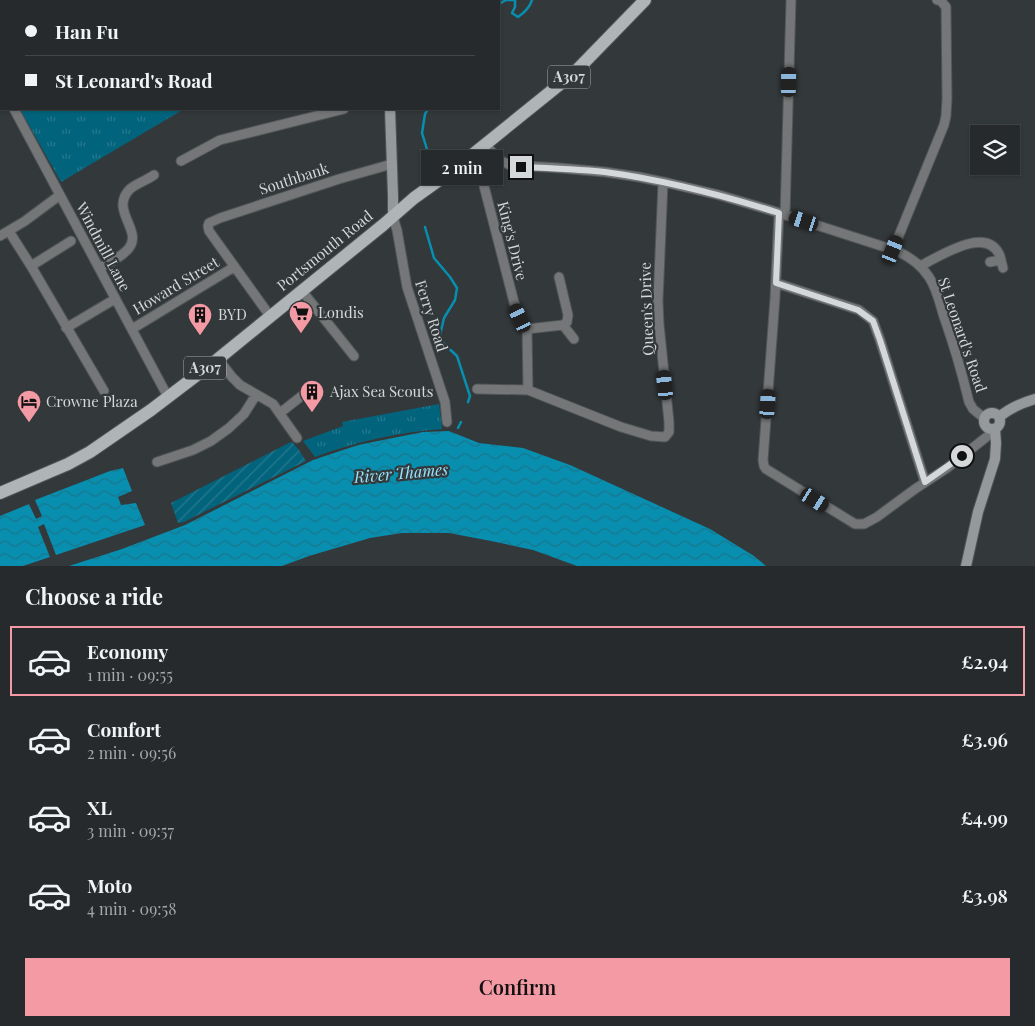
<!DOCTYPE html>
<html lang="en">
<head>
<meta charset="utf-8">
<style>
  body { margin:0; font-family:"Playfair Display",serif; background:#323638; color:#f1f3f6; height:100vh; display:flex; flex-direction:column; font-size:19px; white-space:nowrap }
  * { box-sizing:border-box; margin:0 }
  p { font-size:16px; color:#a4a7a9 }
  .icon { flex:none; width:28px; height:28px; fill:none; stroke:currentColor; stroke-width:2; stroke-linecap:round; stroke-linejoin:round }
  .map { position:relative; height:566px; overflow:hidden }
  .details { display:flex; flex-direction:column; background:#262a2c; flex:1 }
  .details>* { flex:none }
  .hud { position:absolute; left:0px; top:0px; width:500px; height:110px; box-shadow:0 1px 4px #0004,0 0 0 1px #424648; display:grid; align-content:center; height:110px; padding:0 25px; background:#262a2c }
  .controls { position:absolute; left:970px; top:125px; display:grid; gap:10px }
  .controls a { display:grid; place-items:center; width:50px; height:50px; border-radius:0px; background:#262a2c; box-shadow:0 1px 4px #0004,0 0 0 1px #424648; font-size:25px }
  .end { position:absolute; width:22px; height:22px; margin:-11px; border:6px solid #d5d8da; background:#111; box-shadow:0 0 0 2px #111 }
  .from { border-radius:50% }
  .bubble { position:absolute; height:35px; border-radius:0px; background:#262a2c; box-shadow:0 1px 4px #0004,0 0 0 1px #424648; font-size:16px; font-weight:600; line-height:35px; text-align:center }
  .car { position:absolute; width:15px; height:30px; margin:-15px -8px; border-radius:6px; box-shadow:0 0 4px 1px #0007; background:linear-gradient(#222 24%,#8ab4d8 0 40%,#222 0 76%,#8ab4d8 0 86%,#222 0) }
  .hud b { display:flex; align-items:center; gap:18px; height:48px; font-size:19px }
  .hud b+b { border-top:1px solid #424648 }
  .hud i { width:12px; height:12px; background:#f1f3f6 }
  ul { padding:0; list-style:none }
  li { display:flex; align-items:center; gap:15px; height:70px; margin:0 10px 8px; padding:0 15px; border:2px solid transparent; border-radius:0px }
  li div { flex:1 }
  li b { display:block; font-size:19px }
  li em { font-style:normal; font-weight:600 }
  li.on { border-color:#f49aa5 }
  li>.icon { width:45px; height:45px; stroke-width:1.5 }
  h2 { padding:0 25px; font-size:22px; line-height:60px }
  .primary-button { display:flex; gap:10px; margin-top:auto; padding:10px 25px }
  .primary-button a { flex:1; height:58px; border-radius:0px; background:#f49aa5; color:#111; font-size:20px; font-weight:600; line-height:58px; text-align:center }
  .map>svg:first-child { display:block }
  .park { fill:url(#park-tufts) }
  .garden { fill:url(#garden-furrows) }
  .water { fill:url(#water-waves) }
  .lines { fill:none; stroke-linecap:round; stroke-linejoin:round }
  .stream { stroke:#088eaf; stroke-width:2.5 }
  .street-casing { stroke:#505557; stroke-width:11 }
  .secondary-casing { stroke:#505557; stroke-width:12 }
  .primary-casing { stroke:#505557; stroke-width:14 }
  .street { stroke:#747677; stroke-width:9 }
  .secondary { stroke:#95999b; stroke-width:10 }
  .primary { stroke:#afb5b7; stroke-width:12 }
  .route { stroke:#d5d8da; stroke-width:6 }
  .labels { text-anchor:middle; stroke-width:4.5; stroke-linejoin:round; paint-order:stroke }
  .shield { fill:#33383a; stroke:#a4a8aa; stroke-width:1 }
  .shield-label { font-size:14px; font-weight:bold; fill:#d5d8da }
  .street-label { font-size:15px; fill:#d5d8da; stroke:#33383a }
  .poi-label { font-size:15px; fill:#d5d8da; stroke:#33383a; text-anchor:start }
  .water-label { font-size:16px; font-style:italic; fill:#96e3fd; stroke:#33383a }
</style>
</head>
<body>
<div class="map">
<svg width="1035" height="566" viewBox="0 0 1035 566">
  <defs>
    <pattern id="park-tufts" width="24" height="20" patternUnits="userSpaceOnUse" patternTransform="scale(1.25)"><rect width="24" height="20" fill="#02647c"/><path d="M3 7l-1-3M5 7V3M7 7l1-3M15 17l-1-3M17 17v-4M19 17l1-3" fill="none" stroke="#26798e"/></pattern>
    <pattern id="garden-furrows" width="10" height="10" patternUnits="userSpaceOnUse" patternTransform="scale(1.25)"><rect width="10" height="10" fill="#02647c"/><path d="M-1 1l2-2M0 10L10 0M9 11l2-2" fill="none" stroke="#26798e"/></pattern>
    <pattern id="water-waves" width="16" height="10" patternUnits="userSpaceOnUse" patternTransform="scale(1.25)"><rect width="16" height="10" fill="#088eaf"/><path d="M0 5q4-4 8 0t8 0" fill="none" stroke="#19778e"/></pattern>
  </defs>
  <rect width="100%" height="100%" fill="#33383a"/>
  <path class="park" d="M 0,0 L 378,0 L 378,1 L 1,1 L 1,73 L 0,71 Z
    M 20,109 L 184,109 L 61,182 Z
    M 439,404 L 442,429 C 399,432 355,442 315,457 L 303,441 L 343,426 L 342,422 Z"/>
  <path class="garden" d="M 292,442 L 299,450 L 306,461 L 184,522 L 178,523 L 171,503 L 289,443 Z"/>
  <path class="water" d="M 449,431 L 479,443 L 523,448 L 570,465 L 710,529 L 754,556 L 766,566 L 577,566 L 533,550 L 491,541 L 449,533 L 402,533 L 370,538 L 309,556 L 282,566 L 69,566 L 122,549 L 185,525 L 313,460 L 358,445 L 423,432 Z
    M 123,468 L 132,491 L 118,497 L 121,505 L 136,503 L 145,525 L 56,555 L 44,524 L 38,527 L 50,557 L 23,566 L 0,566 L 0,516 L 29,504 L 36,519 L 42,516 L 35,500 L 110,471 Z"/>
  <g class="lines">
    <path class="stream" d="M 515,0 L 515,7 L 512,13 L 518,17 C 524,13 530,7 532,0
      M 499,4 L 506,0 L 514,0
      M 428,109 L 425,114 L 422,133 L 433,169
      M 425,227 L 434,258 L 450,277 L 457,288 L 455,300 L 444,318 L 440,335 L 442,342 L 457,356 L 470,396 L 468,402
      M 458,428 L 461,422"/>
    <defs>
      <path id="street" d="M 447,0 L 454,0
        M 0,82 L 1,85
        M 14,109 L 168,397
        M 485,144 L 499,160 L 510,165 L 560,168 L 605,172 L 639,177 L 668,183 L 719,195 L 770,210 L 897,251 C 910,257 921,265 929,277 C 937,289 940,304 944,317 C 954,345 962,373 969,402 L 973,409 L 984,418
        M 499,160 C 491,168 484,175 484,186 L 515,306 L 527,329 L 528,390
        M 181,161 L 220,140 L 344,109
        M 779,213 L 775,298 L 763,460 L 764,466 L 766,469 L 855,524 L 864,524 L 877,517 L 915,489 L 947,468 L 989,435 L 990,429
        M 785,215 L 791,0
        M 393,217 L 397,230 L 407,287 L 445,402 L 447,422
        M 0,236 L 25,221 L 60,195
        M 12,236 L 31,266 L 104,391
        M 893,250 L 944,125 L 946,116 L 947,99 L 946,7 L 941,1 L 937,0
        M 990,262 L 1001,260
        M 31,266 L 71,241
        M 920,266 C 939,257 987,224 1000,256 C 1001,260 1002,264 1003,268
        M 99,268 C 109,263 122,257 129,248 C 143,230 109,210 130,189 C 136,184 147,180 154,175
        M 776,283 L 859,310 L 873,321 L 880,340 L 925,482
        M 302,291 L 354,356
        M 270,316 L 209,231 L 208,226 L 209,223 L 220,218 L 339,179 L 392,164
        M 563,325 L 574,339
        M 66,328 L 115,299
        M 132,329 L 234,267
        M 527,329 L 563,325 L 567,322 L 568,315 L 559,277
        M 218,359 L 232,377 L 240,385 L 273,404 L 297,438
        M 477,389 L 528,390 L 621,427 L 651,436 L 665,437 L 669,432 L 669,422 L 659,324 L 658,301 L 663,182
        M 280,413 L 313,387
        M 157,462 L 193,450 L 211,441 L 229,428 L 244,414 L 256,395"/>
      <path id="secondary" d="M 387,0 L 387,1
        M 390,109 L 393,196 L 393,217
        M984 421a8 8 0 1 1 16 0a8 8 0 1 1-16 0Z
        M 999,417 C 1010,408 1021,403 1035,399
        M 966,566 L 978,512 L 995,459 L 996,443 L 995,429"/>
      <path id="primary" d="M 0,493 L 68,464 L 90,452 L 151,410 L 218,359 L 383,225 L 414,198 L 456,168 L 575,72 L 645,0"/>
    </defs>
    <use href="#street" class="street-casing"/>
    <use href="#secondary" class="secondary-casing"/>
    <use href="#primary" class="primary-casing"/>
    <use href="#street" class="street"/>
    <use href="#secondary" class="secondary"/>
    <use href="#primary" class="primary"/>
  </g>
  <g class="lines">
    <path class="route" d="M 521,167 C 549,168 577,169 605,172 C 664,180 722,195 779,213 L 776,283 L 858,310 L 873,321 L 880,340 L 925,482 L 962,456"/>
  </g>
  <defs>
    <symbol id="supermarket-pin" viewBox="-11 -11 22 30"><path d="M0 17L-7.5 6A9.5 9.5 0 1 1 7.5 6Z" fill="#f49aa5" stroke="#33383a"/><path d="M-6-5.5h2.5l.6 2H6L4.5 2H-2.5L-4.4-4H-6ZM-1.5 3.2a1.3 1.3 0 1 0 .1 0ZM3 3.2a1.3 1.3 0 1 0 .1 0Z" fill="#111"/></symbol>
    <symbol id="building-pin" viewBox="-11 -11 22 30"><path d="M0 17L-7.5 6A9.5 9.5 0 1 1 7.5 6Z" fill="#f49aa5" stroke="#33383a"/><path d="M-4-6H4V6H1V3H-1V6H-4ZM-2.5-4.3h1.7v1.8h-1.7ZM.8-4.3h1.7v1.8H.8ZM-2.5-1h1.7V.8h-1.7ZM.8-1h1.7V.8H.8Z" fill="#111"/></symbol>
    <symbol id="hotel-pin" viewBox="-11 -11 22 30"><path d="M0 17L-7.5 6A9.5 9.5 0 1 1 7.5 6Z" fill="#f49aa5" stroke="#33383a"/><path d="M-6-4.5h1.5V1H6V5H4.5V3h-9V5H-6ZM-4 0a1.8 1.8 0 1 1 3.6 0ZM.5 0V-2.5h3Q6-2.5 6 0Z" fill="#111"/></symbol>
  </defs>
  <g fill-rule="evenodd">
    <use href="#supermarket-pin" x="287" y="299" width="28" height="38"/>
    <use href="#building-pin" x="186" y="301" width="28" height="38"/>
    <use href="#building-pin" x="298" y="378" width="28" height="38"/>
    <use href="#hotel-pin" x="15" y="388" width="28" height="38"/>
  </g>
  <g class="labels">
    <g class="shield">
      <rect x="548" y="65.5" width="42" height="23" rx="4"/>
      <rect x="184" y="356.5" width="42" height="23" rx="4"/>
    </g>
    <g class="shield-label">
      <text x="569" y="82">A307</text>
      <text x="205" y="373">A307</text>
    </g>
    <g class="street-label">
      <text transform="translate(294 179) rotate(-18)" y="5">Southbank</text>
      <text transform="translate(512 241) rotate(76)" y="5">King's Drive</text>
      <text transform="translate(103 247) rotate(62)" y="5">Windmill Lane</text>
      <text transform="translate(325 251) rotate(-39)" y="5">Portsmouth Road</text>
      <text transform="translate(176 286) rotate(-31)" y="5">Howard Street</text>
      <text transform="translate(647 309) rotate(-92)" y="5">Queen's Drive</text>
      <text transform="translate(431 316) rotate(72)" y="5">Ferry Road</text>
      <text transform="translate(962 335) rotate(71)" y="5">St Leonard's Road</text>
    </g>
    <g class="poi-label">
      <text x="318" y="318">Londis</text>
      <text x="218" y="320">BYD</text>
      <text x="330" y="397">Ajax Sea Scouts</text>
      <text x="46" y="407">Crowne Plaza</text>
    </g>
    <g class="water-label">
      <text transform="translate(401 473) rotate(-5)" y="6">River Thames</text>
    </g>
  </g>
</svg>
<div class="controls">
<a><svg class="icon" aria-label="layers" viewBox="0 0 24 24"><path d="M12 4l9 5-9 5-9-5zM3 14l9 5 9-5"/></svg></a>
</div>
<i class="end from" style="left:962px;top:456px"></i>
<i class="end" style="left:521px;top:167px"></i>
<div class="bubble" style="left:421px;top:150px;width:82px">2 min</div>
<i class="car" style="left:789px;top:82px;rotate:1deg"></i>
<i class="car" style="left:804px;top:221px;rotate:288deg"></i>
<i class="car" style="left:893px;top:250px;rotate:22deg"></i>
<i class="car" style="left:520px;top:318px;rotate:335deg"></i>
<i class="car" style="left:665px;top:385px;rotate:354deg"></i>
<i class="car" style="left:768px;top:404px;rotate:4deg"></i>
<i class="car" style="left:815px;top:500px;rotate:122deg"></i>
<div class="hud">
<b><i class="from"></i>Han Fu</b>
<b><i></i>St Leonard's Road</b>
</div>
</div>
<section class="details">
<h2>Choose a ride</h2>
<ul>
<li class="on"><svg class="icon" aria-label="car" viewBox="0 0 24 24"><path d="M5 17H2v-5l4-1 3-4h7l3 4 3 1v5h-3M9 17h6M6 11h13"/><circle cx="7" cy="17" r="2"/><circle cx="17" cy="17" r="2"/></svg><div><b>Economy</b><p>1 min · 09:55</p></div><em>£2.94</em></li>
<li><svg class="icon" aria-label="car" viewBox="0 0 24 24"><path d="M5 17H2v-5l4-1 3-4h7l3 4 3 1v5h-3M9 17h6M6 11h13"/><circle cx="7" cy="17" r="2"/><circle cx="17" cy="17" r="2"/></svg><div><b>Comfort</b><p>2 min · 09:56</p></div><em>£3.96</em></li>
<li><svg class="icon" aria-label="car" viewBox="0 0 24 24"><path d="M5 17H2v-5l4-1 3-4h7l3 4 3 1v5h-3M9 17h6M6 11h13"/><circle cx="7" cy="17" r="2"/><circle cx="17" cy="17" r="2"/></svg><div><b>XL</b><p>3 min · 09:57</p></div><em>£4.99</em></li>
<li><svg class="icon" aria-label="car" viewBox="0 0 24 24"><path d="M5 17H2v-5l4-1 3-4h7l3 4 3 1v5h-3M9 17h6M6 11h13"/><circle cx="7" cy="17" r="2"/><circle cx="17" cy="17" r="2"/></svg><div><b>Moto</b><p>4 min · 09:58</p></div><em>£3.98</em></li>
</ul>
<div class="primary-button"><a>Confirm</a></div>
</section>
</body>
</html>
